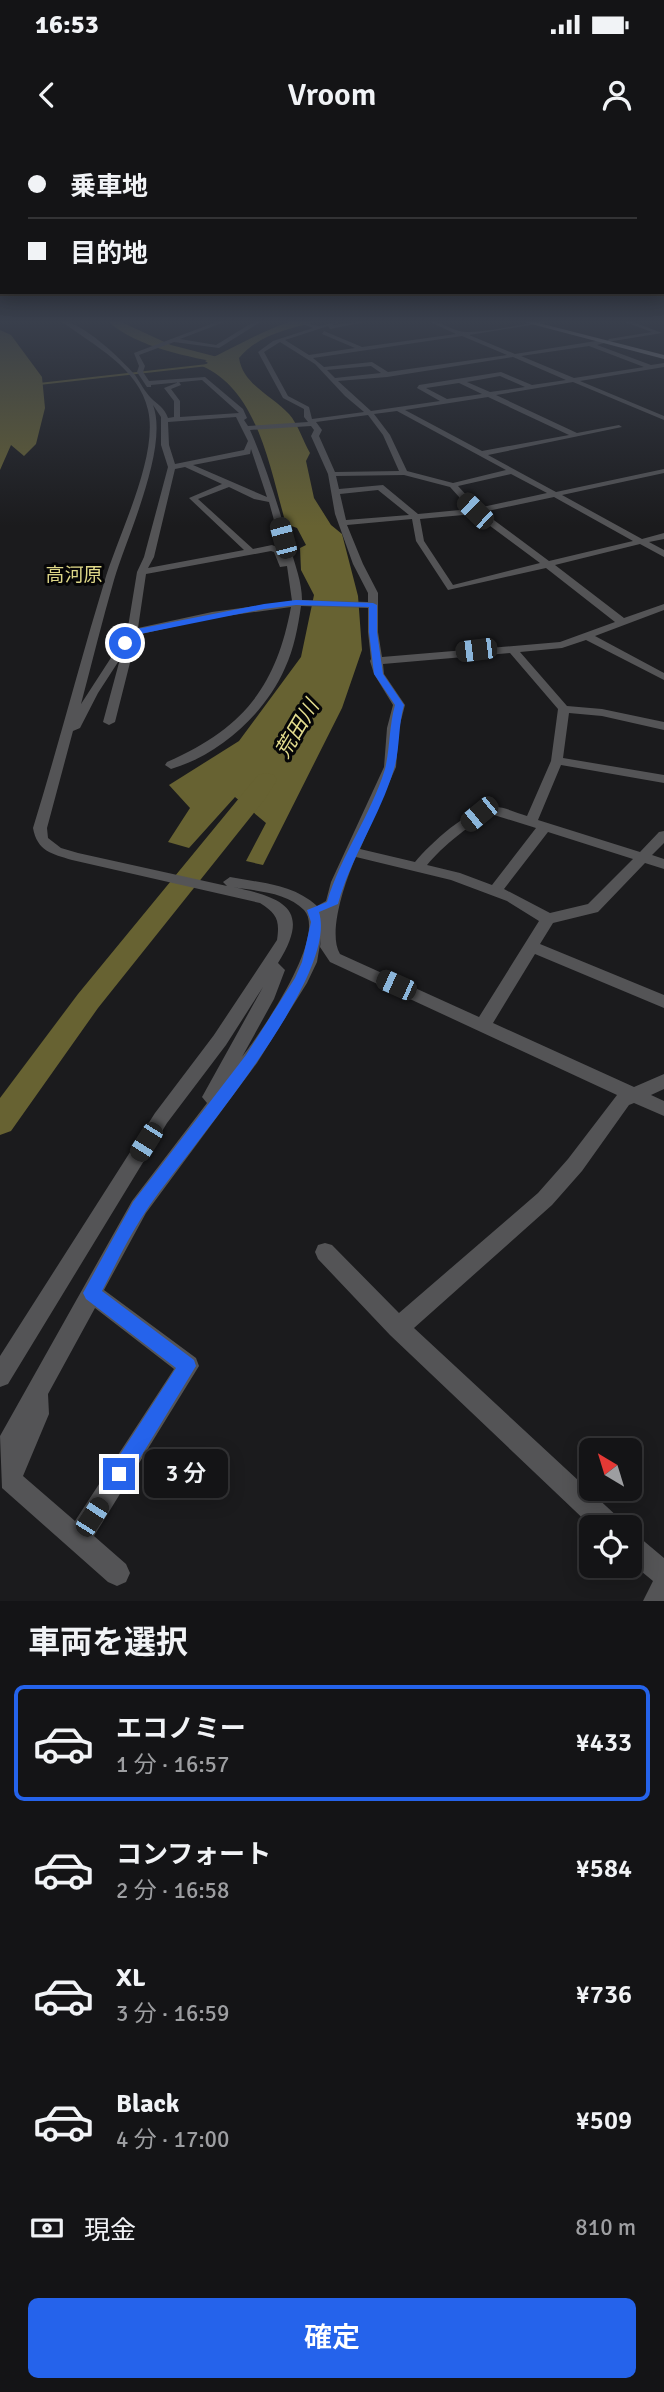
<!DOCTYPE html>
<html lang="ja">
<head>
<meta charset="utf-8">
<style>
  body { margin:0; font-family:Signika,"Noto Sans JP",sans-serif; background:#1d1d1f; color:#f1f3f6; height:100vh; display:flex; flex-direction:column; font-size:26px; white-space:nowrap }
  * { box-sizing:border-box; margin:0 }
  p { font-size:23px; color:#9d9ea1 }
  .icon { flex:none; width:38px; height:38px; fill:none; stroke:currentColor; stroke-width:2; stroke-linecap:round; stroke-linejoin:round }
  .map { position:relative; height:1461px; overflow:hidden }
  .drawer { display:flex; flex-direction:column; background:#141416; flex:1 }
  .drawer>* { flex:none }
  .hud { position:absolute; left:0px; top:0px; width:665px; height:154px; box-shadow:0 4px 18px #0003,0 0 0 2px #333335; display:grid; align-content:center; height:154px; padding:0 28px; background:#141416 }
  .needle { width:46px; rotate:322deg }
  .fabs { position:absolute; left:579px; top:1298px; display:grid; gap:14px }
  .fabs a { display:grid; place-items:center; width:63px; height:63px; border-radius:10px; background:#141416; box-shadow:0 4px 18px #0003,0 0 0 2px #333335; font-size:35px }
  .end { position:absolute; width:32px; height:32px; margin:-16px; border:9px solid #2563eb; background:#fff; box-shadow:0 0 0 4px #fff }
  .from { border-radius:50% }
  .bubble { position:absolute; height:49px; border-radius:10px; background:#141416; box-shadow:0 4px 18px #0003,0 0 0 2px #333335; font-size:23px; font-weight:600; line-height:49px; text-align:center }
  .car { position:absolute; width:21px; height:42px; margin:-21px -10px; border-radius:9px; box-shadow:0 0 5px 2px #0007; background:linear-gradient(#222 24%,#8ab4d8 0 40%,#222 0 76%,#8ab4d8 0 86%,#222 0) }
  .hud b { display:flex; align-items:center; gap:24px; height:66px; font-size:26px }
  .hud b+b { border-top:2px solid #333335 }
  .hud i { width:18px; height:18px; background:#f1f3f6 }
  ul { padding:0; list-style:none }
  li { display:flex; align-items:center; gap:21px; height:116px; margin:0 14px 10px; padding:0 14px; border:4px solid transparent; border-radius:10px }
  li div { flex:1 }
  li b { display:block; font-size:26px }
  li em { font-style:normal; font-weight:600 }
  li.active { border-color:#2563eb }
  li>.icon { width:63px; height:63px; stroke-width:1.5 }
  h2 { padding:0 28px; font-size:32px; line-height:84px }
  .pay { display:flex; align-items:center; gap:18px; height:77px; padding:0 28px; font-size:26px }
  .pay p { margin-inline-start:auto }
  .primary-button { display:flex; gap:14px; margin-top:auto; padding:14px 28px }
  .primary-button a { flex:1; height:80px; border-radius:10px; background:#2563eb; color:#fff; font-size:28px; font-weight:600; line-height:80px; text-align:center }
  .status { display:flex; justify-content:space-between; align-items:center; height:49px; padding:0 35px; background:#141416; direction:ltr }
  .status svg { height:19px; fill:currentColor }
  header { display:flex; justify-content:space-between; align-items:center; height:91px; padding:0 28px; background:#141416; font-size:32px; font-weight:600 }
  .map>svg:first-child { display:block }
  .water { fill:#676232 }
  .lines { fill:none; stroke-linecap:round; stroke-linejoin:round }
  .stream { stroke:#676232; stroke-width:2 }
  .river { fill:#676232; fill-rule:evenodd }
  .minor { fill:#545456; fill-rule:evenodd }
  .major { fill:#8f8f92; fill-rule:evenodd }
  .route { fill:#2563eb }
  .labels { text-anchor:middle; stroke-width:6; stroke-linejoin:round; paint-order:stroke }
  .far-quarter-label { font-size:19px; fill:#ded788; stroke:#060607 }
  .water-label { font-size:21px; font-style:italic; fill:#e2db8d; stroke:#060607 }
</style>
</head>
<body>
<div class="status"><b>16:53</b><svg viewBox="0 0 49 12"><path d="M0 12V9h3v3zM5 12V6h3v6zM10 12V3h3v9zM15 12V0h3v12zM26 1h20v11H26zM47 4h2v5h-2z"/></svg></div>
<header><svg class="icon" aria-label="back" viewBox="0 0 24 24"><path d="M15 5l-7 7 7 7"/></svg>Vroom<svg class="icon" aria-label="person" viewBox="0 0 24 24"><circle cx="12" cy="8" r="4"/><path d="M4 21q1-7 8-7t8 7"/></svg></header>
<div class="map">
<svg width="664" height="1461" viewBox="0 0 664 1461">
  <rect width="100%" height="100%" fill="#1b1b1d"/>
  <path class="water" d="M 292,181 L 318,181 C 287,190 261,193 239,218 C 243,245 273,256 289,274 C 298,284 303,301 310,313 L 306,321 L 314,358 L 331,385 L 342,394 L 358,456 L 362,510 L 342,568 L 263,725 L 246,721 L 266,683 L 235,657 L 189,708 L 168,702 L 190,668 L 169,645 L 239,601 L 301,517 L 314,455 L 301,430 L 300,408 L 306,405 L 297,388 L 286,384 C 270,330 259,251 202,226 L 208,223 L 205,221 C 235,207 259,192 292,181 Z
    M 0,190 L 11,195 L 42,237 L 45,268 L 36,304 L 24,316 L 11,305 L 0,330 Z"/>
  <g class="lines">
    <path class="stream" d="M 39,244 L 208,225"/>
    <path class="river" d="M 107,181 L 119,181 L 171,205 L 233,221 L 228,224 C 188,217 139,208 107,181 Z
      M 266,633 L 274,635 L 277,640 L 265,659 L 98,868 L 11,991 L 0,995 L 0,958 L 78,854 L 258,635 Z"/>
    <path class="minor" d="M 61,181 C 82,181 122,220 135,235 C 140,242 145,252 151,258 C 158,265 164,267 168,278 L 174,277 L 174,261 L 164,248 L 179,242 L 181,245 L 171,249 L 180,261 L 180,277 L 239,273 L 202,240 L 151,245 L 151,247 L 147,247 L 137,232 L 139,226 L 134,213 L 219,181 L 227,181 L 180,199 L 216,205 L 255,181 L 262,181 L 219,208 L 174,202 L 139,215 L 145,226 L 143,232 L 149,241 L 205,237 L 243,269 L 247,278 L 244,280 L 248,286 L 308,282 L 304,277 L 304,269 L 283,258 L 258,212 L 273,201 L 313,188 L 295,181 L 319,186 L 342,181 L 332,185 L 370,181 L 330,189 L 328,186 L 285,200 L 309,215 L 355,208 L 322,194 L 324,191 L 362,207 L 456,194 L 428,181 C 442,181 453,192 466,192 C 494,193 525,181 555,181 L 469,195 L 515,214 L 602,200 L 604,203 L 597,205 L 651,225 L 664,223 L 664,227 L 580,241 L 664,276 L 664,280 L 573,242 L 496,255 L 577,293 L 619,285 L 622,287 L 488,315 L 556,352 L 664,329 L 664,333 L 562,355 L 642,399 L 664,393 L 664,399 L 649,402 L 664,410 L 664,417 L 640,404 L 555,425 L 624,478 L 664,464 L 664,470 L 595,496 L 664,533 L 664,540 L 586,500 L 562,508 L 520,512 L 567,566 L 602,569 L 664,582 L 664,590 L 602,576 L 569,573 L 563,618 L 664,635 L 664,643 L 561,625 L 538,680 L 640,712 L 659,692 L 664,691 L 664,703 L 652,715 L 664,719 L 664,729 L 645,723 L 598,772 L 553,783 L 540,804 L 664,855 L 664,868 L 535,814 L 493,883 L 634,947 L 664,934 L 664,949 L 651,955 L 664,961 L 664,976 L 634,963 L 629,965 L 582,1031 L 552,1065 L 414,1188 L 620,1379 L 623,1388 L 593,1388 L 390,1195 L 318,1119 L 315,1112 L 318,1105 L 325,1103 L 332,1105 L 399,1173 L 538,1053 L 568,1019 L 617,955 L 330,822 L 320,807 L 321,798 L 317,822 L 307,843 L 257,923 L 146,1073 L 104,1150 L 196,1218 L 199,1226 L 94,1396 L 126,1424 L 130,1433 L 126,1442 L 117,1446 L 108,1442 L 2,1348 L 0,1296 L 132,1061 L 207,963 L 202,957 L 263,847 L 226,905 L 167,983 L 8,1244 L 0,1247 L 0,1216 L 155,973 L 214,895 L 277,800 C 280,780 277,774 260,763 L 72,720 C 52,714 37,711 33,688 C 58,607 79,525 104,443 C 117,397 159,317 148,270 C 139,228 93,205 61,181 ZM 462,196 L 507,215 L 388,232 L 372,222 L 324,227 L 313,218 ZM 280,202 L 315,224 L 345,256 L 364,272 L 312,279 L 309,267 L 288,256 L 264,212 ZM 589,206 L 644,227 L 574,238 L 521,216 ZM 513,217 L 566,240 L 532,245 L 501,232 L 419,245 L 417,248 L 440,261 L 371,271 L 338,241 L 387,237 ZM 371,226 L 381,233 L 335,238 L 327,230 ZM 500,236 L 525,247 L 490,252 L 467,242 ZM 459,243 L 482,254 L 447,259 L 426,248 ZM 488,257 L 569,295 L 482,311 L 405,270 ZM 153,265 L 161,277 L 161,305 L 168,327 L 144,417 L 137,432 L 127,493 L 81,564 C 92,523 102,481 114,440 C 127,396 169,308 153,265 ZM 397,271 L 506,330 L 453,343 L 407,331 L 390,295 L 374,274 ZM 368,275 L 383,295 L 399,331 L 335,332 L 319,296 L 322,290 L 316,282 ZM 236,277 L 248,301 L 244,310 L 175,324 L 169,305 L 168,282 ZM 311,286 L 314,290 L 311,296 L 328,334 L 335,374 L 353,424 L 368,453 L 368,462 L 302,460 C 302,442 295,425 290,407 C 279,368 266,326 250,290 ZM 251,309 L 267,357 L 193,325 L 250,314 ZM 185,327 L 222,344 L 189,358 L 244,410 L 148,428 L 154,417 L 175,329 ZM 511,334 L 547,353 L 478,368 L 458,346 ZM 404,335 L 450,347 L 470,369 L 418,374 L 383,345 L 339,349 L 336,336 ZM 229,347 L 254,359 L 269,362 L 282,409 L 272,405 L 253,409 L 198,359 ZM 378,350 L 409,375 L 346,380 L 340,354 ZM 554,357 L 633,401 L 549,421 L 483,372 ZM 474,374 L 540,423 L 453,445 L 424,401 L 420,379 ZM 412,379 L 416,401 L 448,450 L 546,428 L 615,482 L 560,502 L 382,517 L 378,492 L 378,453 L 363,424 L 347,385 ZM 271,411 L 274,412 L 280,427 L 287,426 L 292,461 L 212,472 L 138,488 L 146,434 ZM 301,466 L 368,468 L 368,492 L 371,519 L 370,521 L 374,534 L 393,565 L 387,588 L 384,627 L 331,742 L 326,761 L 317,766 C 293,744 261,743 230,737 L 223,742 L 227,746 L 78,713 L 61,708 L 48,698 L 47,688 L 73,591 L 80,588 L 98,553 L 120,519 L 103,582 L 109,585 L 115,582 L 137,495 L 212,478 L 291,467 C 276,548 242,589 167,622 L 165,625 L 171,629 C 219,615 265,574 285,528 C 294,509 298,487 301,466 ZM 510,513 L 558,569 L 551,621 L 527,676 C 517,673 505,667 495,667 C 470,666 430,704 415,722 L 360,709 L 396,627 L 399,588 L 405,565 L 384,534 L 383,524 ZM 494,675 L 536,688 L 492,745 L 460,733 L 427,725 C 441,708 474,679 494,675 ZM 548,692 L 633,719 L 588,764 L 550,773 L 504,749 ZM 356,717 L 451,740 L 507,761 L 539,781 L 479,877 L 340,814 C 327,793 346,739 356,717 ZM 233,747 C 256,751 287,752 304,770 C 328,796 260,894 242,917 L 274,859 L 285,830 L 278,823 C 312,769 284,758 233,747 ZM 95,1168 L 174,1229 L 75,1381 L 23,1336 L 49,1274 L 48,1254 Z
      M 622,181 L 631,181 L 662,193 L 607,202 L 609,199 L 652,192 Z
      M 630,1394 L 639,1397 L 664,1418 L 664,1461 L 643,1461 L 653,1441 L 630,1422 Z"/>
    <path class="major" d="M 520,181 L 531,181 L 664,215 L 664,219 Z"/>
  </g>
  <linearGradient id="sky" x2="0" y2="1"><stop stop-color="#0f0f10"/><stop offset="0.47" stop-color="#393f4c"/><stop offset="1" stop-color="#393f4c" stop-opacity="0"/></linearGradient>
  <rect width="664" height="386" fill="url(#sky)"/>
  <path class="route" d="M 296,460 L 373,463 L 377,465 L 377,492 L 383,534 L 404,565 C 398,586 400,610 394,629 C 380,676 351,717 338,764 L 319,772 C 340,839 185,1012 146,1071 C 129,1096 116,1124 102,1151 L 194,1220 L 196,1226 L 126,1341 L 119,1343 L 112,1341 L 109,1334 L 112,1327 L 176,1228 L 86,1159 L 83,1153 L 133,1062 L 246,915 L 295,838 L 302,822 L 311,782 L 307,770 L 327,762 C 341,715 371,675 385,629 C 390,609 389,586 395,565 L 374,534 L 369,492 L 369,467 L 296,465 L 264,469 L 135,495 L 128,505 L 121,503 L 132,490 L 264,464 Z"/>
  <g class="labels">
    <g class="far-quarter-label">
      <text x="74" y="441">高河原</text>
    </g>
    <g class="water-label">
      <text transform="translate(297 589) rotate(-59)" y="7">荒田川</text>
    </g>
  </g>
</svg>
<div class="fabs">
<a><svg class="needle" viewBox="-14 -14 28 28"><path d="M0-13l5 13h-10z" fill="#e53935"/><path d="M0 13l5-13h-10z" fill="#9d9ea1"/></svg></a>
<a><svg class="icon" aria-label="locate" viewBox="0 0 24 24"><circle cx="12" cy="12" r="6"/><path d="M12 2v4M12 18v4M2 12h4M18 12h4"/></svg></a>
</div>
<i class="end from" style="left:125px;top:503px"></i>
<i class="end" style="left:119px;top:1334px"></i>
<div class="bubble" style="left:144px;top:1309px;width:84px">3 分</div>
<i class="car" style="left:475px;top:371px;rotate:314deg"></i>
<i class="car" style="left:283px;top:398px;rotate:345deg"></i>
<i class="car" style="left:476px;top:510px;rotate:263deg"></i>
<i class="car" style="left:479px;top:674px;rotate:231deg"></i>
<i class="car" style="left:396px;top:845px;rotate:294deg"></i>
<i class="car" style="left:146px;top:1002px;rotate:212deg"></i>
<i class="car" style="left:92px;top:1377px;rotate:33deg"></i>
<div class="hud">
<b><i class="from"></i>乗車地</b>
<b><i></i>目的地</b>
</div>
</div>
<section class="drawer">
<h2>車両を選択</h2>
<ul>
<li class="active"><svg class="icon" aria-label="car" viewBox="0 0 24 24"><path d="M5 17H2v-5l4-1 3-4h7l3 4 3 1v5h-3M9 17h6M6 11h13"/><circle cx="7" cy="17" r="2"/><circle cx="17" cy="17" r="2"/></svg><div><b>エコノミー</b><p>1 分 · 16:57</p></div><em>¥433</em></li>
<li><svg class="icon" aria-label="car" viewBox="0 0 24 24"><path d="M5 17H2v-5l4-1 3-4h7l3 4 3 1v5h-3M9 17h6M6 11h13"/><circle cx="7" cy="17" r="2"/><circle cx="17" cy="17" r="2"/></svg><div><b>コンフォート</b><p>2 分 · 16:58</p></div><em>¥584</em></li>
<li><svg class="icon" aria-label="car" viewBox="0 0 24 24"><path d="M5 17H2v-5l4-1 3-4h7l3 4 3 1v5h-3M9 17h6M6 11h13"/><circle cx="7" cy="17" r="2"/><circle cx="17" cy="17" r="2"/></svg><div><b>XL</b><p>3 分 · 16:59</p></div><em>¥736</em></li>
<li><svg class="icon" aria-label="car" viewBox="0 0 24 24"><path d="M5 17H2v-5l4-1 3-4h7l3 4 3 1v5h-3M9 17h6M6 11h13"/><circle cx="7" cy="17" r="2"/><circle cx="17" cy="17" r="2"/></svg><div><b>Black</b><p>4 分 · 17:00</p></div><em>¥509</em></li>
</ul>
<div class="pay"><svg class="icon" aria-label="cash" viewBox="0 0 24 24"><path d="M3 7h18v10H3z"/><circle cx="12" cy="12" r="2"/></svg>現金<p>810 m</p></div>
<div class="primary-button"><a>確定</a></div>
</section>
</body>
</html>
